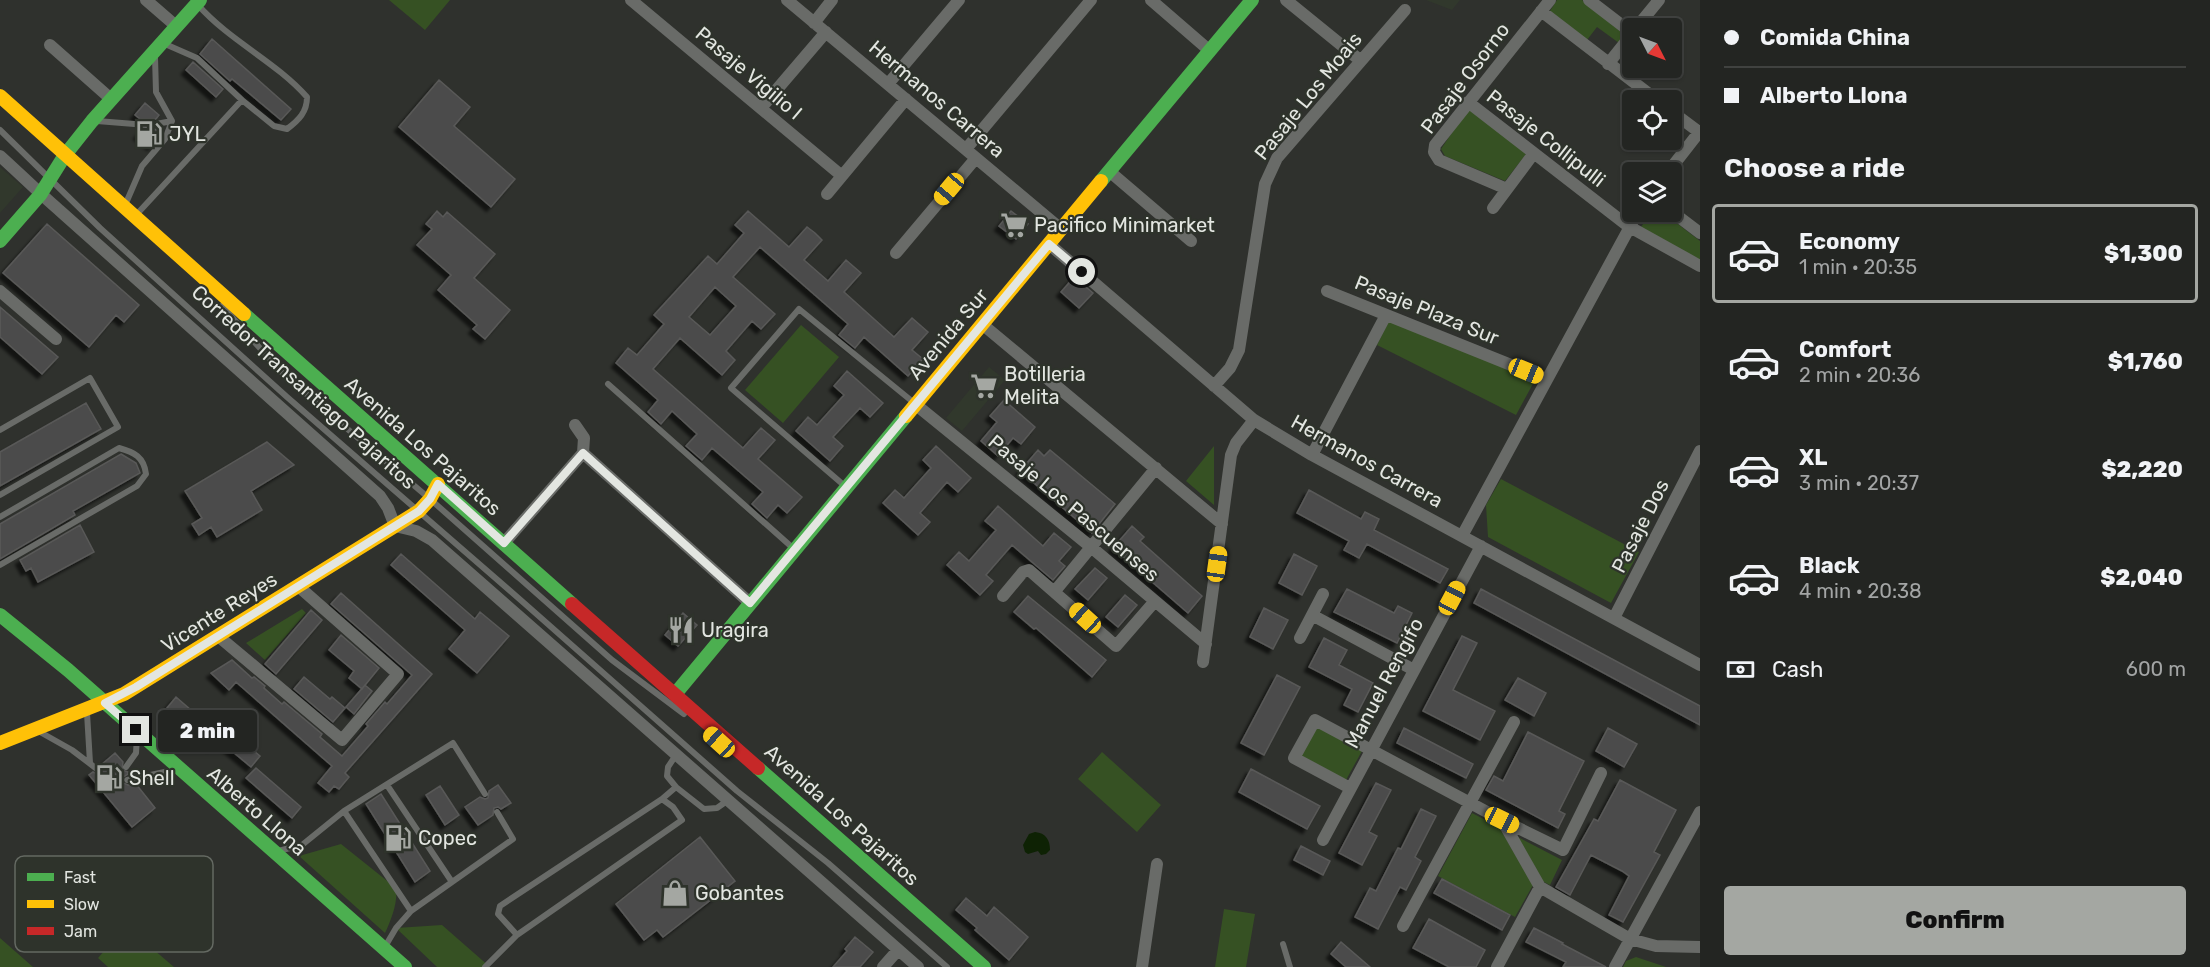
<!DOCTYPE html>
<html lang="en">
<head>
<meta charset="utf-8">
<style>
  body { margin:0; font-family:Rubik,sans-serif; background:#2b2d2a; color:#f1f3f6; height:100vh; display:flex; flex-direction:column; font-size:22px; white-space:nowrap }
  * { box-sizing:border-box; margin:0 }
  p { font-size:20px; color:#a3a5a5 }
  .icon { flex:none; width:33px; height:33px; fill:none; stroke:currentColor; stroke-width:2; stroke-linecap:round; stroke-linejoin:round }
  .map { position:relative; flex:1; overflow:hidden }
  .drawer { display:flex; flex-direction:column; background:#232522; width:510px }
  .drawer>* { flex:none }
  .banner { display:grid; align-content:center; height:132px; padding:0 24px; background:#232522 }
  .needle { width:39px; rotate:132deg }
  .buttons { position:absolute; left:1622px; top:18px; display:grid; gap:12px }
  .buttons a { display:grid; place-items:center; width:60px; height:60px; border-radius:6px; background:#232522; box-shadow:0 2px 4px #0004,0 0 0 2px #404240; font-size:30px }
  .end { position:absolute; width:27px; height:27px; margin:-14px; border:8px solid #e3e6e1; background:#111; box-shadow:0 0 0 3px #111 }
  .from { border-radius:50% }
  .bubble { position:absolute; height:42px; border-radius:6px; background:#232522; box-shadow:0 2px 4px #0004,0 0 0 2px #404240; font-size:20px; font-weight:800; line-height:42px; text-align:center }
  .car { position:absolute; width:18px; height:36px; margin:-18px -9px; border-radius:8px; box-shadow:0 0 4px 2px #0007; background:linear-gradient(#f5c518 24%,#345 0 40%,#f5c518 0 76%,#345 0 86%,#f5c518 0) }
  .banner b { display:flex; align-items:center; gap:21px; height:57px; font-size:22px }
  .banner b+b { border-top:2px solid #404240 }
  .banner i { width:15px; height:15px; background:#f1f3f6 }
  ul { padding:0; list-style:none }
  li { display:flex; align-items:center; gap:18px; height:99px; margin:0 12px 9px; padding:0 12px; border:3px solid transparent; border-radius:6px }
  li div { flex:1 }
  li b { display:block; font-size:22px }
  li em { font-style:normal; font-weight:800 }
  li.current { border-color:#a4a7a2 }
  li>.icon { width:54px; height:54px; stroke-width:1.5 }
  h2 { padding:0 24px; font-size:27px; line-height:72px }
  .pay { display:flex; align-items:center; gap:15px; height:66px; padding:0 24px; font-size:22px }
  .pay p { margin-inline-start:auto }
  .cta { display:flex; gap:12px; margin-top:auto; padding:12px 24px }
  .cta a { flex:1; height:69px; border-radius:6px; background:#a4a7a2; color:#111; font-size:24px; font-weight:800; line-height:69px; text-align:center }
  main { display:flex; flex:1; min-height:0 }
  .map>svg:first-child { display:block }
  .built { fill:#31382c }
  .green { fill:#365123 }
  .water { fill:#0e2204 }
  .building { fill:#4c4c4b; stroke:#595958; stroke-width:1.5; fill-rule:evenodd; filter:url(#shadow) }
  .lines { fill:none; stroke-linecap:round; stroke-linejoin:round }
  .lane { stroke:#696b68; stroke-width:6 }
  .street { stroke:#696b68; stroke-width:12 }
  .fast { stroke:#4caf50; stroke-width:14 }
  .slow { stroke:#ffc107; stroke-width:14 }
  .jam { stroke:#c62828; stroke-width:14 }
  .route { stroke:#e3e6e1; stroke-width:8 }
  .labels { text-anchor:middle; stroke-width:4.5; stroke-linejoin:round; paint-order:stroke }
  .street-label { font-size:20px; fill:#e3e6e1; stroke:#2e332b }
  .poi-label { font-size:20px; fill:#e3e6e1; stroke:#2e332b; text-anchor:start }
  .key { fill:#2e332b; stroke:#646962; stroke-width:1.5 }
  .key-label { font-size:16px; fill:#e3e6e1 }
</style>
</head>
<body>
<main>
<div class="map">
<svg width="1700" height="967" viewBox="0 0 1700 967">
  <defs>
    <filter id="shadow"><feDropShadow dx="-4.5" dy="4.5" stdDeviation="1.5" flood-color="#0009"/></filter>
  </defs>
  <rect width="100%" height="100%" fill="#2f312d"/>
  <path class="built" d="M 1426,0 L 1460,0 L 1452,10 Z
    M 0,167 L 23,187 L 0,213 Z
    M 989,367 L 1005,380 L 962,431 L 946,418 Z"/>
  <path class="green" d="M 389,0 L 450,0 L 425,30 Z
    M 1557,0 L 1582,0 L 1626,36 L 1619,43 L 1597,27 L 1587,40 L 1550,11 Z
    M 1468,109 L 1527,153 L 1505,181 L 1445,156 L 1441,149 Z
    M 1651,212 L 1662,212 L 1700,241 L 1700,260 L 1641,227 Z
    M 1389,321 L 1535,380 L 1516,415 L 1377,345 Z
    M 801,325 L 839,357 L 783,423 L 745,390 Z
    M 1214,446 L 1214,505 L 1186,481 Z
    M 1501,479 L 1639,552 L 1611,603 L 1488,537 L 1486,505 Z
    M 302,609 L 306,613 L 265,660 L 246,643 Z
    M 1316,726 L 1362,751 L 1346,780 L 1300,755 Z
    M 1102,752 L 1161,805 L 1137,832 L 1078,779 Z
    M 1472,813 L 1499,827 L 1533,885 L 1515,917 L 1438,876 Z
    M 1516,836 L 1562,860 L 1550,885 L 1542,881 Z
    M 341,844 L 396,888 C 398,903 391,920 385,933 L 299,856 Z
    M 1224,909 L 1255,914 L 1246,967 L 1215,967 Z
    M 442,925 L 490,967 L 437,967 L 396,928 Z
    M 126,926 L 174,967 L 108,967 L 98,958 Z
    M 0,938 L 33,967 L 0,967 Z
    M 1636,957 L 1666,967 L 1623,967 L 1626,961 Z"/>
  <path class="water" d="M 1035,832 C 1046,833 1050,840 1050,850 L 1046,854 L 1041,855 L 1038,851 L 1028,854 L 1025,852 L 1023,845 L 1029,834 Z"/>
  <path class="building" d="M 212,39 L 291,109 L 281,120 L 232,79 L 230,81 L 200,54 Z
    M 193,62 L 223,89 L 216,97 L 186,70 Z
    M 439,80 L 470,107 L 454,126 L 515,179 L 491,207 L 399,127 Z
    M 145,103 L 159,115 L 156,119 L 140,119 L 135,115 Z
    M 156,129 L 161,134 L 152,146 L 138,135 L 142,130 Z
    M 437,211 L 443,217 L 447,212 L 495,254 L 474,278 L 510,310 L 485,339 L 473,329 L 477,325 L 438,290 L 451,275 L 417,245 L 432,229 L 426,224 Z
    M 748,211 L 789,247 L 807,227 L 815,233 L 822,240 L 804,260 L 828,281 L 846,260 L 861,273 L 844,292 L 894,337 L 912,318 L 928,332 L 912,350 L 923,359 L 908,376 L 864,337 L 855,348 L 839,335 L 848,324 L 760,247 L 733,277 L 775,314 L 761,329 L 752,321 L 726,351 L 735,360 L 722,375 L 680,338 L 653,369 L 743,448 L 761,428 L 775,440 L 758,459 L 802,497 L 787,513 L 778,505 L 767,518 L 752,504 L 763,492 L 712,448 L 702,460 L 686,446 L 697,434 L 672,411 L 661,424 L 648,412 L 658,400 L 616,363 L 628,348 L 637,355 L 664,324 L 654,315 L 708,256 L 717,264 L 744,233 L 735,225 ZM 715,287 L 736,306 L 710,335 L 689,317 Z
    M 1011,211 L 1028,224 L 1016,239 L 999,226 Z
    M 47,224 L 139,305 L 124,322 L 116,315 L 89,347 L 3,273 Z
    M 1074,277 L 1093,293 L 1079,308 L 1061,292 Z
    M 0,307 L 58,357 L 42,374 L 0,337 Z
    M 847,371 L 883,403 L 870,417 L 860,408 L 833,437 L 843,446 L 830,461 L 796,431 L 808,417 L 817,425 L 844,395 L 834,386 Z
    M 1004,400 L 1035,427 L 1021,444 L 1013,438 L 998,456 L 981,441 L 997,422 L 990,416 Z
    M 86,403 L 101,429 L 0,486 L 0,452 Z
    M 267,442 L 294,465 L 251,491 L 262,510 L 217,537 L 211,527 L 199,535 L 192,524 L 202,518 L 185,491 Z
    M 936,446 L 971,478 L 958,492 L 947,482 L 920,513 L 930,522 L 918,535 L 883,503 L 895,490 L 904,498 L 931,468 L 923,460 Z
    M 1038,450 L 1044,456 L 1050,450 L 1115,504 L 1092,533 L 1020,471 Z
    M 121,454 L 136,463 L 140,473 L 73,511 L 75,515 L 0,559 L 0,524 Z
    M 1309,490 L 1361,519 L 1365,512 L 1379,519 L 1374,530 L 1448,569 L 1440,583 L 1367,544 L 1359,558 L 1344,550 L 1349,541 L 1297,513 Z
    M 998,506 L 1043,546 L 1054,533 L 1071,547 L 1059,561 L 1065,566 L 1053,580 L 1012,545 L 986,575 L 993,581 L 980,595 L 947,565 L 959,552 L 969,561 L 996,530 L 985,521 Z
    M 80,525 L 94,552 L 38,582 L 31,568 L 26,571 L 20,560 Z
    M 1132,526 L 1144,537 L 1140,541 L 1202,596 L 1188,613 L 1113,548 Z
    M 401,554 L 475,619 L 480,612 L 509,636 L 477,673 L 449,649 L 465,630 L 391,565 Z
    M 1294,554 L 1317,566 L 1302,595 L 1279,583 Z
    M 1095,568 L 1107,578 L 1088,600 L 1075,589 Z
    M 1347,589 L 1394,613 L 1398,606 L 1412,613 L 1397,643 L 1334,612 Z
    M 1481,589 L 1700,706 L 1700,725 L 1474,603 Z
    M 341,593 L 432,674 L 345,773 L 349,777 L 339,789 L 334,786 L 329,792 L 318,783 L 332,766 L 236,682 L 229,690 L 211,673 L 232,660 L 252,678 L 254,677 L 265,686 L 264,688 L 282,704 L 284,702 L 322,734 L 320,737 L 342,756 L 368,726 L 366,724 L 385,702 L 387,704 L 412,675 L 331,604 Z
    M 1125,595 L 1137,605 L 1118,627 L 1106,617 Z
    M 1028,596 L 1106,660 L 1092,677 L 1036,628 L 1034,629 L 1014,612 Z
    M 1264,608 L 1288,620 L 1273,649 L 1250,637 Z
    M 311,610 L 322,620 L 276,674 L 265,664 Z
    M 683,613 L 697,625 L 678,646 L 665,635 Z
    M 341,635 L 379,668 L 362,689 L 349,678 L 354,671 L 329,650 Z
    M 1462,636 L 1477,643 L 1453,690 L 1495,711 L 1480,740 L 1423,711 Z
    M 1324,638 L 1347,650 L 1339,665 L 1373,683 L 1358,712 L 1344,705 L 1352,689 L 1309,667 Z
    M 1277,675 L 1300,687 L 1264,755 L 1241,743 Z
    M 304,677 L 330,699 L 332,697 L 345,708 L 333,722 L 294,689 Z
    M 1518,678 L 1546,693 L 1534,716 L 1505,700 Z
    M 365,685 L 372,691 L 354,714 L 346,707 Z
    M 176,697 L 221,736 L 212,747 L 167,708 Z
    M 1404,728 L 1473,764 L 1466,778 L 1397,743 Z
    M 1608,728 L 1637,744 L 1624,767 L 1596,751 Z
    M 230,731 L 260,756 L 251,767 L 221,742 Z
    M 1528,732 L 1584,761 L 1559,811 L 1565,814 L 1558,828 L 1486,790 L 1494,776 L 1503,781 Z
    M 115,753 L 123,762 L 122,770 L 128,772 L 128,774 L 122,778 L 123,783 L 128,785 L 136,784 L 155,808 L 132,827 L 89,775 L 93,772 L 97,774 L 101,773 L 101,765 Z
    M 256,768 L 301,807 L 292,818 L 246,778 Z
    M 1251,769 L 1320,806 L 1307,829 L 1239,792 Z
    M 1620,780 L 1676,810 L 1654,852 L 1660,855 L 1623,922 L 1609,915 L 1629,876 L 1622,871 L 1591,855 L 1570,895 L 1556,887 L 1594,819 L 1598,821 Z
    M 1376,783 L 1391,790 L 1369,832 L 1377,836 L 1362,865 L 1339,853 Z
    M 498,785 L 511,803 L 501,809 L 498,807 L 494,808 L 493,815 L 478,825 L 465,807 L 480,797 L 485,799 L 488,798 L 489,791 Z
    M 440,786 L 459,815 L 445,825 L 426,795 Z
    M 381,794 L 430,871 L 415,882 L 366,804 Z
    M 1421,809 L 1436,816 L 1415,857 L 1421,861 L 1406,890 L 1400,887 L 1378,929 L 1355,917 L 1370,888 L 1376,891 L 1398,848 L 1401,849 Z
    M 700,837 L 735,881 L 663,937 L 657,930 L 644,940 L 616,904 Z
    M 1301,846 L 1330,861 L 1323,875 L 1294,860 Z
    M 1442,879 L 1510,915 L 1502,930 L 1434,893 Z
    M 966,898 L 987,916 L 994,907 L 1028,937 L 1009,960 L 975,930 L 977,928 L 956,910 Z
    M 1429,919 L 1485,950 L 1476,967 L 1449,967 L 1413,948 Z
    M 1534,928 L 1563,943 L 1562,944 L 1606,967 L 1563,967 L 1566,962 L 1526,942 Z
    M 855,937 L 873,952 L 860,967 L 833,967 L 847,951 L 845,949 Z
    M 1341,942 L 1370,967 L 1346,967 L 1331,954 Z"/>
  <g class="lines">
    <path class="lane" d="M 165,44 L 197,58 L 242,100 L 274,126 L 287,129 C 299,120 307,112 307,97 C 275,61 231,42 198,5
      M 97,121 L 147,125
      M 151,125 L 172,121
      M 0,130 L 100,228 L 287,397 L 524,603 L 737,791 L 828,863 L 947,967
      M 126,203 L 142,166 L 165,139 L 172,121 L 156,92 L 155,57
      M 137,214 L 242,100
      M 222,306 L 285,376 L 430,499 L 612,660 L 684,714
      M 608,384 L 794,549
      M 0,430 L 90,378 L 118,427 L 0,495
      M 846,487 L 731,388 L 799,309 L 913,402
      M 0,517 L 119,448 C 134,452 144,457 146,474 L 137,486 L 0,565
      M 87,713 L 90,763
      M 40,732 L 72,750 L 97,769
      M 676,755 L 668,767 L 667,776 L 676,787
      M 126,767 L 136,753 L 137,737
      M 127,780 L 174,770
      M 387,785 L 452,882
      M 662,799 L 676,787 L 704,809 L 717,808 L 727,801
      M 344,811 L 453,743 L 485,794
      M 278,851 L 302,845 L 344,811 L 411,911 L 396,928 L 386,945
      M 411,911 L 513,839 L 497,812
      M 1283,944 L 1290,967
      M 485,967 L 517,935 L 682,820 L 673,807 L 662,799 L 500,906 L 498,914 L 517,935"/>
    <path class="street" d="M 146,0 L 176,26
      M 631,0 L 842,176
      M 787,0 L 1061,229
      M 1151,0 L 1210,51
      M 1286,0 L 1361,61
      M 1589,0 L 1632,33
      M 1541,11 L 1657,100
      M 814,23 L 832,0
      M 1636,28 L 1659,0
      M 50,45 L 111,99
      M 1608,64 L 1632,34
      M 888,84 L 959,0
      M 1468,102 L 1628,226 L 1700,266
      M 761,108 L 826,32
      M 1671,111 L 1699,132
      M 966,149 L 1091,0
      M 0,156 C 20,174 39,193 59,210 L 380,496 L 388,508 L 395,526 L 416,531 L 432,540 L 918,967
      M 1109,171 L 1191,241
      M 1668,172 L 1700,131
      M 1507,189 L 1439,160 L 1434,152 L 1435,145 L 1550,0
      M 827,194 L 906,99
      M 1493,208 L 1534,153
      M 1671,211 L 1700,233
      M 1049,244 L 1254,420 L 1312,455 L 1700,665
      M 896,253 L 976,158
      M 0,291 L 56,339
      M 1327,291 L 1546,379
      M 982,324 L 1222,524
      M 1214,386 L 1230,368 L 1239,350 L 1265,184 L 1277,158 L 1405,10
      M 915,404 L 1091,547 L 1206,644
      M 583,453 L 750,603
      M 1312,455 L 1386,315
      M 1462,536 L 1638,212
      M 504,543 L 583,453 L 584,438 L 575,425
      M 1055,591 L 1156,468
      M 1003,596 L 1023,572 L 1029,570 L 1116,646 L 1155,601
      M 1312,615 L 1414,670
      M 1614,618 L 1700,451
      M 218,636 L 342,740 L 398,674 L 298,586
      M 1300,638 L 1323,594
      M 1203,662 L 1231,455 L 1236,443 L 1254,420
      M 1350,788 L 1294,758 L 1315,720 L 1502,820 L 1540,887 L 1630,939 L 1656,946 L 1700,947
      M 1502,820 L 1563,850 L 1601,773
      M 1323,840 L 1481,546
      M 1403,926 L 1514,722
      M 883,967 L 898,950
      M 1142,967 L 1157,864
      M 1497,967 L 1540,887
      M 1615,967 L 1700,812"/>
    <path class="fast" d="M 1101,181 L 1252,0
      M 0,241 L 40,195 L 65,155 L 92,121 L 200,0
      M 244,314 L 572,604
      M 0,615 L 68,670 L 405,967
      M 676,693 L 906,416
      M 758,768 L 984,967"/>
    <path class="slow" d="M 0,96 L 244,314
      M 906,416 L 1101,181
      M 0,743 L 124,694 L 419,511 L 430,499 L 438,484"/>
    <path class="jam" d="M 572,604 L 758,768"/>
  </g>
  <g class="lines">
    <path class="route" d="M 136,730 L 105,703 L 136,687 L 419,511 L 430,499 L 438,484 L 504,543 L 583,453 L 750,603 L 1049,244 L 1082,272"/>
  </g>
  <defs>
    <symbol id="fuel-bare" viewBox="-9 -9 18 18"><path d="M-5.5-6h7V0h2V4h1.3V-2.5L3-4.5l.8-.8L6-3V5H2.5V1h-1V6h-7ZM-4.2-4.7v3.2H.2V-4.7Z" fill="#a4a7a2" stroke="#2e332b" stroke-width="2.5" paint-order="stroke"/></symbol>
    <symbol id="supermarket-bare" viewBox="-9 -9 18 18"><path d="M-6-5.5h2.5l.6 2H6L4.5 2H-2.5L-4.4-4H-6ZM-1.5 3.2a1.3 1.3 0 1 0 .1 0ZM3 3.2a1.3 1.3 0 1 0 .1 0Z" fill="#a4a7a2" stroke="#2e332b" stroke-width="2.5" paint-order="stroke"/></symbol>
    <symbol id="restaurant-bare" viewBox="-9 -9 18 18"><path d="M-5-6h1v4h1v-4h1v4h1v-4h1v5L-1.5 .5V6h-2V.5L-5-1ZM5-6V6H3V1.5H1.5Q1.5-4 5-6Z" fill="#a4a7a2" stroke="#2e332b" stroke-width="2.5" paint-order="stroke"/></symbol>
    <symbol id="shop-bare" viewBox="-9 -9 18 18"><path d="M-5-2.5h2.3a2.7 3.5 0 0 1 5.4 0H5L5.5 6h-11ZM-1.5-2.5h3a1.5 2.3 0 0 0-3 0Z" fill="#a4a7a2" stroke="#2e332b" stroke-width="2.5" paint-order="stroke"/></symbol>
  </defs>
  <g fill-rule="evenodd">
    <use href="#fuel-bare" x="130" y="115" width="38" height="38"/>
    <use href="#supermarket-bare" x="995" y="206" width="38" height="38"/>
    <use href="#supermarket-bare" x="965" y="367" width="38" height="38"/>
    <use href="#restaurant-bare" x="662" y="611" width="38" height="38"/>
    <use href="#fuel-bare" x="90" y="759" width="38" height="38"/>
    <use href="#fuel-bare" x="379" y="819" width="38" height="38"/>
    <use href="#shop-bare" x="656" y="874" width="38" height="38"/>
  </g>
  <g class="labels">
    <g class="street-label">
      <text transform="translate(749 73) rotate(40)" y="7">Pasaje Vigilio I</text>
      <text transform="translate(1465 78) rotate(-53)" y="7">Pasaje Osorno</text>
      <text transform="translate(1308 96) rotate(-51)" y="7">Pasaje Los Moais</text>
      <text transform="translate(937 99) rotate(40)" y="7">Hermanos Carrera</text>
      <text transform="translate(1546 138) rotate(38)" y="7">Pasaje Collipulli</text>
      <text transform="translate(1427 310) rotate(22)" y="7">Pasaje Plaza Sur</text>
      <text transform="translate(948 334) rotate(-50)" y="7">Avenida Sur</text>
      <text transform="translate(304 387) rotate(42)" y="7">Corredor Transantiago Pajaritos</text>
      <text transform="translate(423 446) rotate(41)" y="7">Avenida Los Pajaritos</text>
      <text transform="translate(1367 461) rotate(29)" y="7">Hermanos Carrera</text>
      <text transform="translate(1074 508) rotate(40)" y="7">Pasaje Los Pascuenses</text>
      <text transform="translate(1640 526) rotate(-63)" y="7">Pasaje Dos</text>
      <text transform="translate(219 612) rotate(-32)" y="7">Vicente Reyes</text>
      <text transform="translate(1384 683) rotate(-62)" y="7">Manuel Rengifo</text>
      <text transform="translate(257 811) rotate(41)" y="7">Alberto Llona</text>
      <text transform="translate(842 815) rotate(42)" y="7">Avenida Los Pajaritos</text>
    </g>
    <g class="poi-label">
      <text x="169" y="141">JYL</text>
      <text x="1034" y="232">Pacifico Minimarket</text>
      <text x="1004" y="381">Botilleria<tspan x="1004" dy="23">Melita</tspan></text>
      <text x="701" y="637">Uragira</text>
      <text x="129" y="785">Shell</text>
      <text x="418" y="845">Copec</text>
      <text x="695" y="900">Gobantes</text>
    </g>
  </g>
  <rect x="15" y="856" width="198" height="96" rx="9" class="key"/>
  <rect x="27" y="873" width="27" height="8" fill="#4caf50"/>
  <rect x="27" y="900" width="27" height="8" fill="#ffc107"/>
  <rect x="27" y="927" width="27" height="8" fill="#c62828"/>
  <g class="key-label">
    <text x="64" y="883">Fast</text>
    <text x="64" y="910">Slow</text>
    <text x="64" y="937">Jam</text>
  </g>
</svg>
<div class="buttons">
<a><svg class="needle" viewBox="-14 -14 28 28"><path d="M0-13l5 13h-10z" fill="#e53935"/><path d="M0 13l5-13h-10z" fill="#a3a5a5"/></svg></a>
<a><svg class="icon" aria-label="locate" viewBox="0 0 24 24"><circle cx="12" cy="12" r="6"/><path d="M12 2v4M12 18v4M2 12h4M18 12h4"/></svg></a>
<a><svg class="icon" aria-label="layers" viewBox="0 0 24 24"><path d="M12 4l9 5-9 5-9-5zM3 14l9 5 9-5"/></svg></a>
</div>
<i class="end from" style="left:1082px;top:272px"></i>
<i class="end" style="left:136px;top:730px"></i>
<div class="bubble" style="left:158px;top:710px;width:99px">2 min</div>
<i class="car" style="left:949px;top:189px;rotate:220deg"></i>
<i class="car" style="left:1526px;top:371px;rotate:112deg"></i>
<i class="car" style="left:1217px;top:564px;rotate:8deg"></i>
<i class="car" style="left:1452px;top:598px;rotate:28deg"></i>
<i class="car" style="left:1085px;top:618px;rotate:312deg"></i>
<i class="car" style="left:719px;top:742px;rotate:312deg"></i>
<i class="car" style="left:1502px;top:820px;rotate:116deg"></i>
</div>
<section class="drawer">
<div class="banner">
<b><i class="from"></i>Comida China</b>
<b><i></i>Alberto Llona</b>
</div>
<h2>Choose a ride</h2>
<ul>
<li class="current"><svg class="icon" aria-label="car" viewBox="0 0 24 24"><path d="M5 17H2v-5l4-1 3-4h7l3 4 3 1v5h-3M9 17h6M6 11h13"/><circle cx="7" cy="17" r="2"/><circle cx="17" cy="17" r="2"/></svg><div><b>Economy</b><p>1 min · 20:35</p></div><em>$1,300</em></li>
<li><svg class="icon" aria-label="car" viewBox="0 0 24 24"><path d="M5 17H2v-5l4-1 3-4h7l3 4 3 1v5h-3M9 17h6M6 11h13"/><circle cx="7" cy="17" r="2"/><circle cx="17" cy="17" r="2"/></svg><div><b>Comfort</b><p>2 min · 20:36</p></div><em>$1,760</em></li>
<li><svg class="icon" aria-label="car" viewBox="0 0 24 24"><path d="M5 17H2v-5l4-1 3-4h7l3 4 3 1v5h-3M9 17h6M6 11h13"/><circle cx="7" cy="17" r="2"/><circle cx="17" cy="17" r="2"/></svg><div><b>XL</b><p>3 min · 20:37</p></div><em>$2,220</em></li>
<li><svg class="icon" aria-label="car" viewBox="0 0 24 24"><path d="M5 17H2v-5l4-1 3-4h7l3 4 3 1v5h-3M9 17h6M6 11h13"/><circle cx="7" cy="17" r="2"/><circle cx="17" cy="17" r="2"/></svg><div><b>Black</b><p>4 min · 20:38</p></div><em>$2,040</em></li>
</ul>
<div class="pay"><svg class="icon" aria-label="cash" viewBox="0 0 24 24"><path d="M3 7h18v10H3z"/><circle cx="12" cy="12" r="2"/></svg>Cash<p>600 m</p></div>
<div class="cta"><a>Confirm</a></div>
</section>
</main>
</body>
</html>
